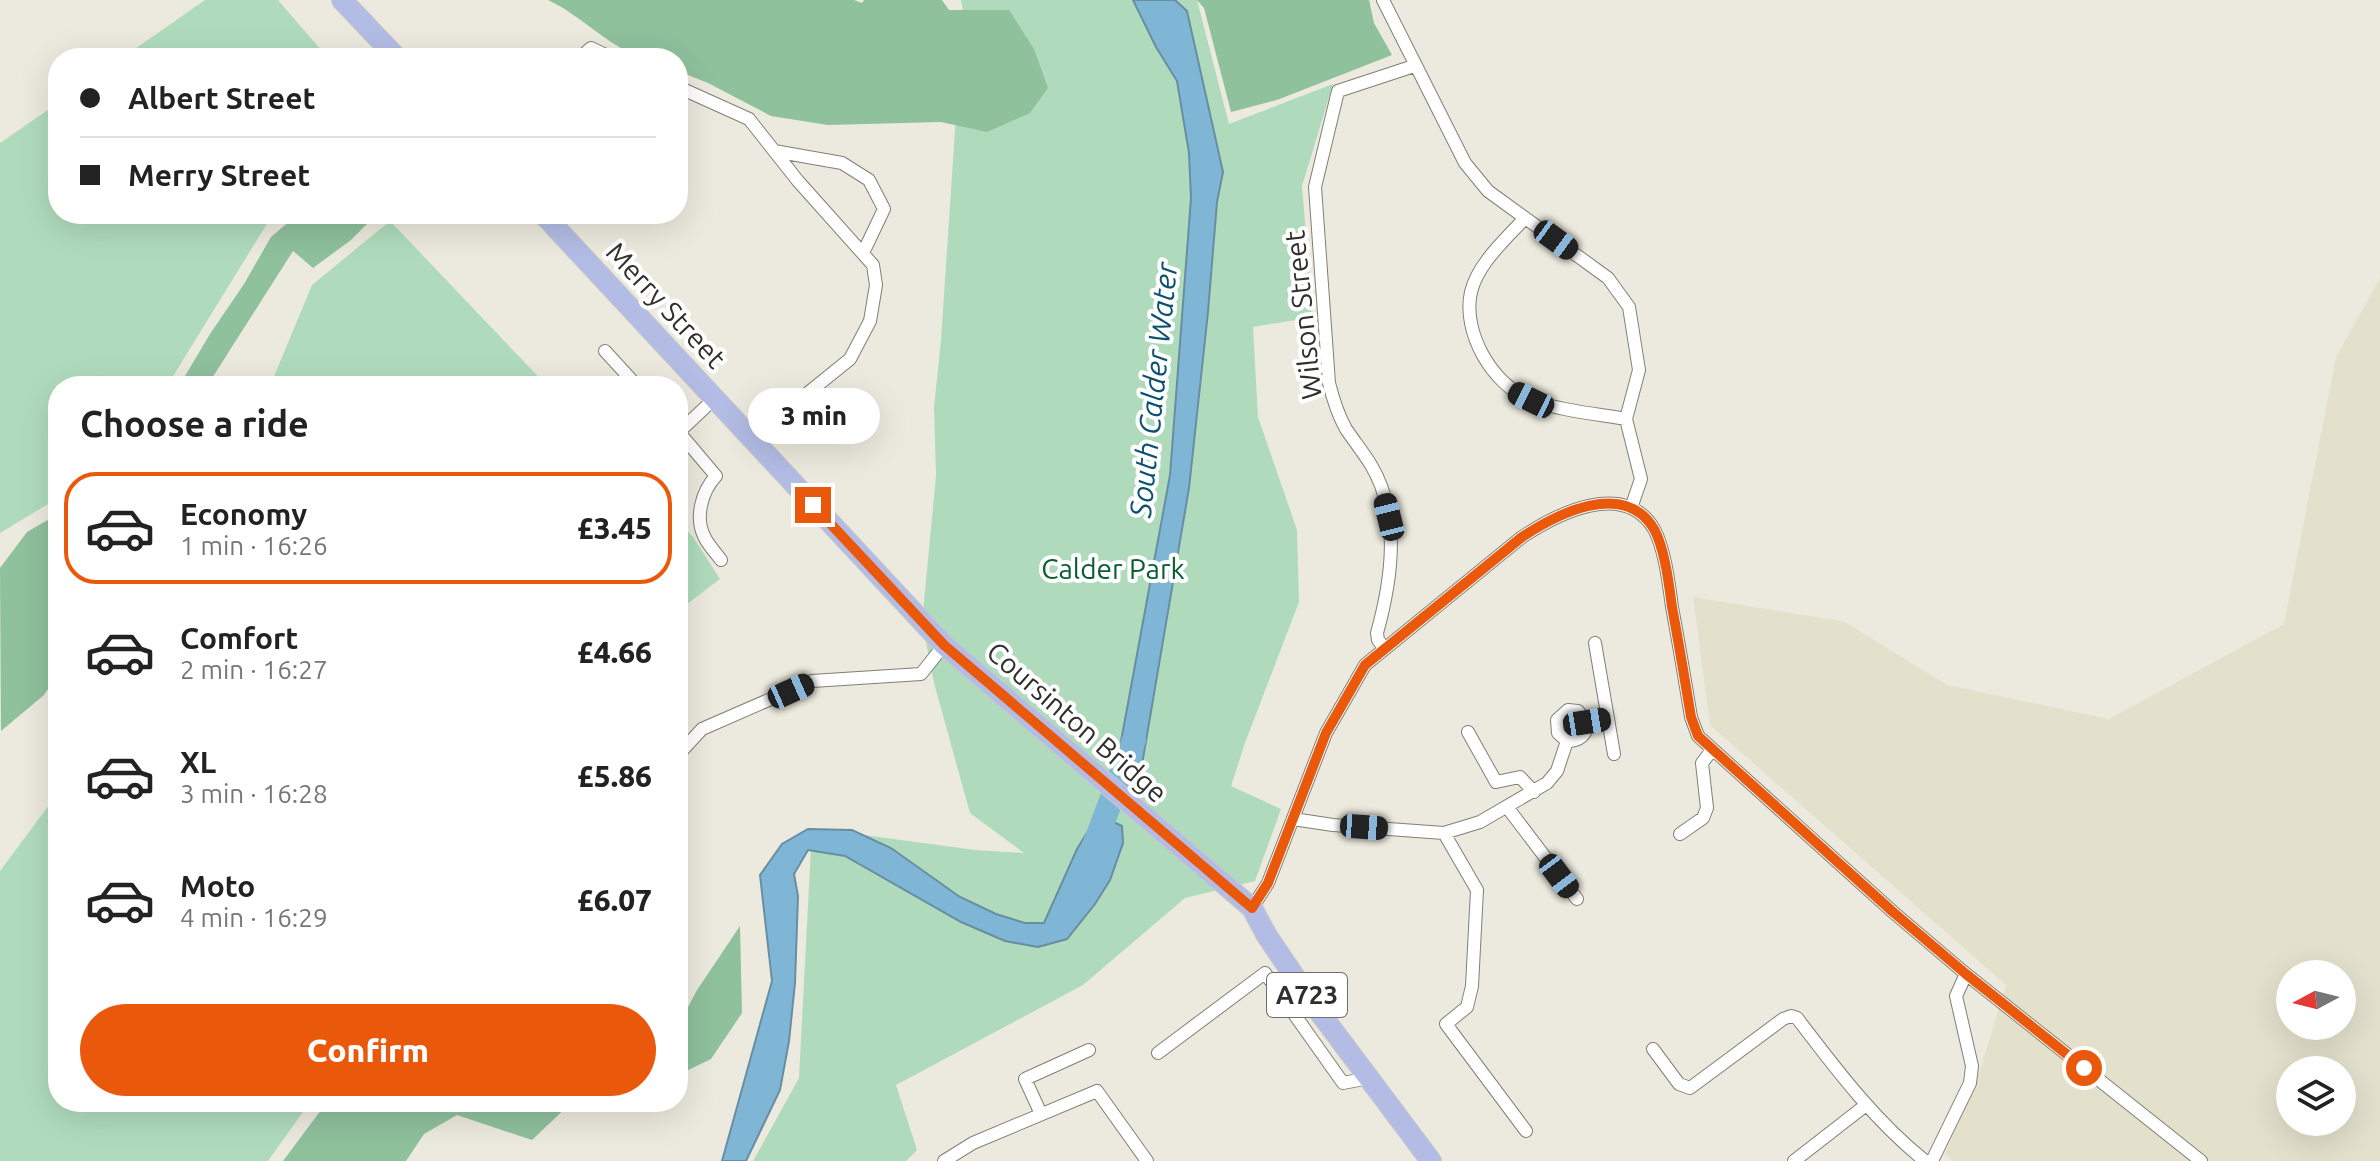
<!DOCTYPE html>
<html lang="en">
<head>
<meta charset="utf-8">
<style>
  body { margin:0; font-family:Ubuntu,sans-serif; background:#f2f2f2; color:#222; height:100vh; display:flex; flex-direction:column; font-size:30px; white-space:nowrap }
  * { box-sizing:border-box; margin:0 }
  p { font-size:26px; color:#767676 }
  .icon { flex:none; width:44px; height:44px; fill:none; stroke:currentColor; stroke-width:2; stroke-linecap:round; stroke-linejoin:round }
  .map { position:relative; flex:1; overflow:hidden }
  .details { position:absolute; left:48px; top:376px; width:640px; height:736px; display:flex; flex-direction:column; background:#fff; border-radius:32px; box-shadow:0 8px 32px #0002 }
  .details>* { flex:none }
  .guide { position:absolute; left:48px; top:48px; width:640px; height:176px; border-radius:32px; box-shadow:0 8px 32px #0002; display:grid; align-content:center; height:176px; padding:0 32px; background:#fff }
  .needle { width:52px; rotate:263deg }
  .controls { position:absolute; left:2276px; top:960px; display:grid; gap:16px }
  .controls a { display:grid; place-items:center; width:80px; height:80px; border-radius:50%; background:#fff; box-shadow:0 8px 32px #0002; font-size:40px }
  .end { position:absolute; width:36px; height:36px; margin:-18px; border:10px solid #ea580c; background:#fff; box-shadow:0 0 0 4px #fff }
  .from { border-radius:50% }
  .bubble { position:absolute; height:56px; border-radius:28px; background:#fff; box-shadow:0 8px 32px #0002; font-size:26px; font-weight:800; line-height:56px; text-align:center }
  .car { position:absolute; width:24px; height:48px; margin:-24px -12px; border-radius:10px; box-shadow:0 0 6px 2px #0007; background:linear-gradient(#222 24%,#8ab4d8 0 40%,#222 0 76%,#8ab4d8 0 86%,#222 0) }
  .guide b { display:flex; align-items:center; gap:28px; height:76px; font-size:30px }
  .guide b+b { border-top:2px solid #e0e0e0 }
  .guide i { width:20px; height:20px; background:#222 }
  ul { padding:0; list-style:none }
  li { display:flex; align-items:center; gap:24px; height:112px; margin:0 16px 12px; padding:0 16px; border:4px solid transparent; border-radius:32px }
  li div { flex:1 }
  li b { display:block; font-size:30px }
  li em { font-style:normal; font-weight:800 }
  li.on { border-color:#ea580c }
  li>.icon { width:72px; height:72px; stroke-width:1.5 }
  h2 { padding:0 32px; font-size:36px; line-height:96px }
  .primary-button { display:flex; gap:16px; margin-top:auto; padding:16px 32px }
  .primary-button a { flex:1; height:92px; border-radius:48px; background:#ea580c; color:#fff; font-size:32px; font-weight:800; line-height:92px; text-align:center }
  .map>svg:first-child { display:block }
  .built { fill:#e3e0cc; fill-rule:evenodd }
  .green { fill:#afdbbc }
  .forest { fill:#8fc19d }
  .water { fill:#80b6d5; stroke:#688ea2; stroke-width:2 }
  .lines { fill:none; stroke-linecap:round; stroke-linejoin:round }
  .river { stroke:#80b6d5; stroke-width:24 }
  .minor-casing { stroke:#817f74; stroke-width:14 }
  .primary-casing { stroke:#c9c9c8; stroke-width:22 }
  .minor { stroke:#fff; stroke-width:12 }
  .primary { stroke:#b3bce5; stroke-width:20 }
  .route { stroke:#ea580c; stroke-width:10 }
  .labels { text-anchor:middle; stroke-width:8; stroke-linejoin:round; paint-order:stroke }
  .shield { fill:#fff; stroke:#6e6d6b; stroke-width:2 }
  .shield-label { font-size:26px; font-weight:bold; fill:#302f2b }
  .street-label { font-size:28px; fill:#302f2b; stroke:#fff }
  .park-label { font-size:28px; fill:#0a5d31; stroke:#fff }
  .water-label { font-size:30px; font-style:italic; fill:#0c5171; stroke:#fff }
</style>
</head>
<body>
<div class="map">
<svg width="2380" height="1161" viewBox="0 0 2380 1161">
  <rect width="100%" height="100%" fill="#eceade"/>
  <path class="built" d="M 2380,278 L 2380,1161 L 1952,1161 L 1945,1154 L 1978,1077 L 2006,985 L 1710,725 L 1693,597 L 1845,622 L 1947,685 L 2109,719 L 2284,624 L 2336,357 ZM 2290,974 L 2342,974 L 2342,1026 L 2290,1026 ZM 2290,1070 L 2342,1070 L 2342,1122 L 2290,1122 Z"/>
  <path class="green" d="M 205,0 L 278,0 L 328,58 L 122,58 Z
    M 961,0 L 1197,0 L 1229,124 L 1333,84 L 1302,186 L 1313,317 L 1253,327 L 1258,417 L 1297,530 L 1299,602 L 1245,743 L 1231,786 L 1281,809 L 1255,881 L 1185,898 L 1083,985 L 896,1085 L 917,1150 L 906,1161 L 753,1161 L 799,1078 L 812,828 L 975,850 L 1024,853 L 970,813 L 934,683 L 922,622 L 936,476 L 934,407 L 941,340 L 963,11 Z
    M 58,103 L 58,214 L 273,214 L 167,386 L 58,386 L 58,498 L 0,533 L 0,143 Z
    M 390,221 L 530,368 L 547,386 L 270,386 L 312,285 Z
    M 678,521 L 693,537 L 720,579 L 678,611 Z
    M 58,793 L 58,1102 L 310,1102 L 268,1161 L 0,1161 L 0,871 Z"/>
  <path class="forest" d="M 548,0 L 854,0 L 862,3 L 864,0 L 942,0 L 949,10 L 1009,10 L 1034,49 L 1048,88 L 1030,113 L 987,132 L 941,122 L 828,125 L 771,116 L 708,83 L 678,71 L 678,58 C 668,58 656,60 646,58 C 614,52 580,14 548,0 Z
    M 1197,0 L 1369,0 L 1374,23 L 1392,55 L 1277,100 L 1231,112 L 1204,8 Z
    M 298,214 L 377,214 L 351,240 L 313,268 L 293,251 L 207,386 L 179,386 L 210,334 L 244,284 L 271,237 Z
    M 58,514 L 58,675 L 44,695 L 1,731 L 0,568 L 27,532 Z
    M 740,926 L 742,1013 L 711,1059 L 678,1075 L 678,1026 L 697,990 Z
    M 327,1102 L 572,1102 L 532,1140 L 457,1115 L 424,1134 L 406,1161 L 283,1161 Z"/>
  <path class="water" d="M 1133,0 L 1175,0 L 1187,11 L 1223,172 L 1217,202 L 1208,312 L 1189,488 L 1138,788 L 1117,763 L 1170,475 L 1191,198 L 1189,153 L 1177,81 L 1156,47 Z
    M 1098,815 L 1122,826 L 1123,843 L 1110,880 L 1095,904 L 1067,939 L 1038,947 L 1005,941 L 961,922 L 845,856 L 808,850 L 794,874 L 798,896 L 795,983 L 789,1041 L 780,1090 L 746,1161 L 722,1161 L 772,981 L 760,875 L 782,844 L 808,829 L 852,830 L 891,848 L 960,897 L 996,914 L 1025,923 L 1044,923 L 1077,849 Z"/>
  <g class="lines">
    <path class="river" d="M 1093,848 L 1134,740"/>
    <defs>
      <path id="minor" d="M 1383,0 L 1465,163 L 1488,191 L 1608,278 L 1629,307 L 1639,370 L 1626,419 L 1641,479 L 1631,508
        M 580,58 L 591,48 L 612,58
        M 678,87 L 749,119 L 798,181 L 873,265 L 876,285 L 870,321 L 850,359 L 751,439
        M 774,151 L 842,163 L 869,180 L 884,209 L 863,253
        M 1525,218 C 1506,239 1478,263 1471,292 C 1462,332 1492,384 1529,399 C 1556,410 1597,414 1626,419
        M 605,351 L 637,386
        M 678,431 L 716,476 C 702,491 694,518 705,538 C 709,546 716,553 721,560
        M 679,432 L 714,399
        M 1595,643 L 1608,719
        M 1385,649 L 1378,640 L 1377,633 C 1392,579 1401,515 1371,465 C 1363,452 1354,441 1346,429 C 1338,415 1333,399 1329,383 L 1315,187 L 1338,91 L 1414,66
        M 1587,722 L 1608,719 L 1614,754
        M 1468,732 L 1496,782 L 1520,777 L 1534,792
        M 678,755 L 702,729 L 812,681 L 921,674 L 944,645
        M 1507,807 L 1577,899
        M 1293,819 L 1333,825 L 1444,833 L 1480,822 L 1547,783 L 1557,771 L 1567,741 L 1558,733 L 1557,720 L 1568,710 L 1578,711 L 1587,722 C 1588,735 1579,741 1567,741
        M 1444,833 L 1477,890 L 1472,986 L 1467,1007 L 1446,1024 L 1526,1131
        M 1680,834 L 1703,818 L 1707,808 L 1702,763 L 1712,750
        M 1252,908 L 1268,883 L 1326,733 L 1365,665 L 1522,537 C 1557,514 1624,479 1654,529 C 1665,549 1669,585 1672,607 C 1679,644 1685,681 1691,717 L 1698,736 L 1893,912 L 1966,974 L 2201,1161
        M 1653,1049 L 1679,1084 L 1690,1088 L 1783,1019 L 1791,1016 L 1797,1018 C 1836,1069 1874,1120 1925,1161
        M 1158,1053 L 1265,973 L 1343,1083 L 1369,1078
        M 1041,1114 L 1025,1079 L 1089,1050
        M 944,1161 L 973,1143 L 1097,1091 L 1147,1161
        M 1794,1161 L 1866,1105
        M 1932,1161 L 1970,1083 L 1972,1066 L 1956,996 L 1966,974"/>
      <path id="primary" d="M 342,0 L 397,58
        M 543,214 L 944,645 L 1252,908 L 1267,936 L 1314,1005 L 1431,1161"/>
    </defs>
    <use href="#minor" class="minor-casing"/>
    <use href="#primary" class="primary-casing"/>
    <use href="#minor" class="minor"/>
    <use href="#primary" class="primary"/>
  </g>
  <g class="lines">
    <path class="route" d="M 813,505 L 944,645 L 1252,908 L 1268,883 L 1326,733 L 1365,665 L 1522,537 C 1557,514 1624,479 1654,529 C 1665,549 1669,585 1672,607 C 1679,644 1685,681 1691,717 L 1698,736 L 1893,912 L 1966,974 L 2084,1068"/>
  </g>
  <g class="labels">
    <rect class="shield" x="1267" y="973" width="80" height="44" rx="6"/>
    <g class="shield-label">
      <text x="1307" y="1004">A723</text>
    </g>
    <g class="street-label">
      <text transform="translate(666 305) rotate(47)" y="10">Merry Street</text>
      <text transform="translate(1303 315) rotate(-96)" y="10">Wilson Street</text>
      <text transform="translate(1077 722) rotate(41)" y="10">Coursinton Bridge</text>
    </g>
    <g class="park-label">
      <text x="1113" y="579">Calder Park</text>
    </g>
    <g class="water-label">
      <text transform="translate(1154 390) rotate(-84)" y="10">South Calder Water</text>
    </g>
  </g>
</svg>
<div class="controls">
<a><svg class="needle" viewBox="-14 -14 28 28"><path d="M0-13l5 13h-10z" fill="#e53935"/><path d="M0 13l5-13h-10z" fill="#767676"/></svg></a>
<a><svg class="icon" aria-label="layers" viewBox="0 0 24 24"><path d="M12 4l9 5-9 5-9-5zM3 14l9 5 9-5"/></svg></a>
</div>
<i class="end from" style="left:2084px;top:1068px"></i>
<i class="end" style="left:813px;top:505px"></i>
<div class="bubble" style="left:748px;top:388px;width:132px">3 min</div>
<i class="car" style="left:1556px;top:240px;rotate:126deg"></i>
<i class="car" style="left:1531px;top:400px;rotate:296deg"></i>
<i class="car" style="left:1389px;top:517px;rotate:346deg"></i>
<i class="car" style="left:791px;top:691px;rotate:66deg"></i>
<i class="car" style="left:1587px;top:722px;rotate:81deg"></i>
<i class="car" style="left:1364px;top:827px;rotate:94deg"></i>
<i class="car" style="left:1559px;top:876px;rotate:143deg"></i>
<div class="guide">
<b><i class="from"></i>Albert Street</b>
<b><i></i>Merry Street</b>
</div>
<section class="details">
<h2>Choose a ride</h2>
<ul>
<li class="on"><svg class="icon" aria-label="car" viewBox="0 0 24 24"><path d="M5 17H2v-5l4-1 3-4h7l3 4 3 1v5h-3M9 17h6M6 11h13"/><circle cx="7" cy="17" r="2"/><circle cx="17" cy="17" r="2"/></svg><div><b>Economy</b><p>1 min · 16:26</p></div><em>£3.45</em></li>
<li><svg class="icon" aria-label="car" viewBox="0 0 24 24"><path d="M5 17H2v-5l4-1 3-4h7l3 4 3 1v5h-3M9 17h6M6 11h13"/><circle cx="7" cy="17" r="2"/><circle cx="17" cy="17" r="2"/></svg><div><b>Comfort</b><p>2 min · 16:27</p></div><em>£4.66</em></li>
<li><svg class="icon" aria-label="car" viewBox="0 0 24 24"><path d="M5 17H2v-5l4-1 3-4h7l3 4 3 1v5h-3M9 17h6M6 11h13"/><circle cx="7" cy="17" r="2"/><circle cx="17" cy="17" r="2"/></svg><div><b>XL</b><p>3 min · 16:28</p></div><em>£5.86</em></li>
<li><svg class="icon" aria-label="car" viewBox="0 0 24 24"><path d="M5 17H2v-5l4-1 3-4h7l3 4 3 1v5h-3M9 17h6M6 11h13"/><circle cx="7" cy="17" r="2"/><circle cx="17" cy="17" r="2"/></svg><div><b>Moto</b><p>4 min · 16:29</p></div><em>£6.07</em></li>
</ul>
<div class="primary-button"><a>Confirm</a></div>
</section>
</div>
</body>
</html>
